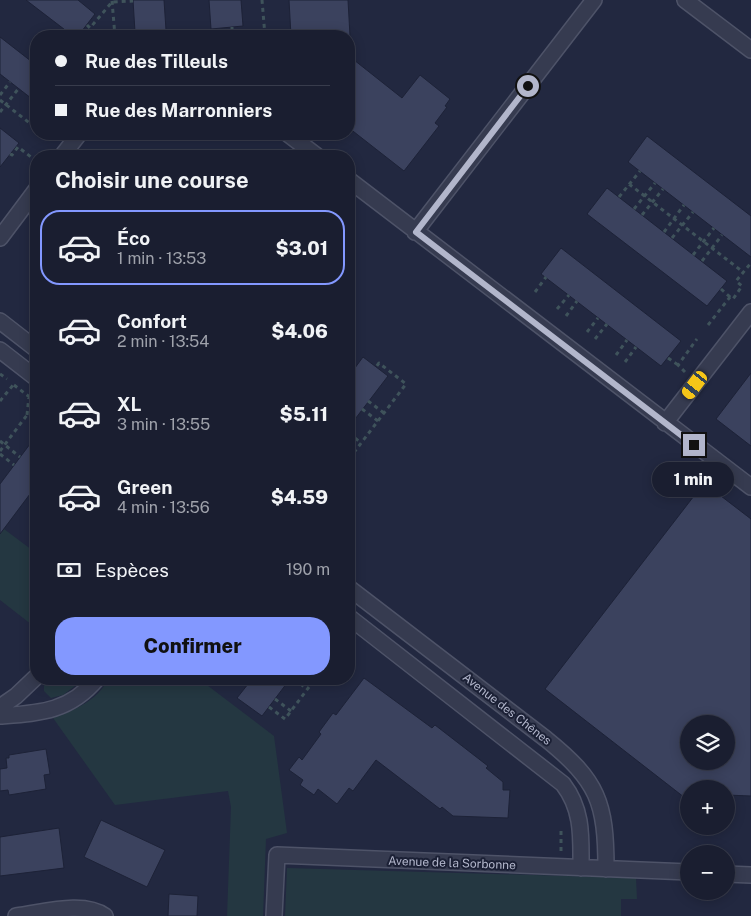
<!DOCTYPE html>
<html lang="fr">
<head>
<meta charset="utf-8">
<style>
  body { margin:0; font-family:"Public Sans",sans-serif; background:#232738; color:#f1f3f6; height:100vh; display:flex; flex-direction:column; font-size:19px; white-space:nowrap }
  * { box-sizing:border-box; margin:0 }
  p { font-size:16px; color:#9fa2ab }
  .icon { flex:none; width:28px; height:28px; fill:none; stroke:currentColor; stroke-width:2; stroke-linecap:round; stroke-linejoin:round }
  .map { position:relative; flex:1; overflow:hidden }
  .sheet { position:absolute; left:30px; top:150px; width:325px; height:535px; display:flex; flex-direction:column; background:#1a1e30; border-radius:20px; box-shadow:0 2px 12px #0003,0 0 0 1px #383c4c }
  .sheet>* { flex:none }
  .hud { position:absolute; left:30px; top:30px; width:325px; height:110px; border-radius:20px; box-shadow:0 2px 12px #0003,0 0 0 1px #383c4c; display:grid; align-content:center; height:110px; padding:0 25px; background:#1a1e30 }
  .controls { position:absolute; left:680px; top:715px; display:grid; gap:10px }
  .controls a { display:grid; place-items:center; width:55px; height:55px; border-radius:50%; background:#1a1e30; box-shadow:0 2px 12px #0003,0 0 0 1px #383c4c; font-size:25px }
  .end { position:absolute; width:22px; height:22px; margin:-11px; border:6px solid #b2b6cb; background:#111; box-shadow:0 0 0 2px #111 }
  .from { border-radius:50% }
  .bubble { position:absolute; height:35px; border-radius:18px; background:#1a1e30; box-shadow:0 2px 12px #0003,0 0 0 1px #383c4c; font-size:16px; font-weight:800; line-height:35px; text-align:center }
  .car { position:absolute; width:15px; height:30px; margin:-15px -8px; border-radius:6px; box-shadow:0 0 4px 1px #0007; background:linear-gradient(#f5c518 24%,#345 0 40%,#f5c518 0 76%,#345 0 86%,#f5c518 0) }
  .hud b { display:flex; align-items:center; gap:18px; height:48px; font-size:19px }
  .hud b+b { border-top:1px solid #383c4c }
  .hud i { width:12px; height:12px; background:#f1f3f6 }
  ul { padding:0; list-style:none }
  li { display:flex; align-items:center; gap:15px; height:75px; margin:0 10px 8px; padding:0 15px; border:2px solid transparent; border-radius:20px }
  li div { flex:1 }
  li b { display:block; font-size:19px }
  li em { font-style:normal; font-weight:800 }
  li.selected { border-color:#8398ff }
  li>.icon { width:45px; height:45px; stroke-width:1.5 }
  h2 { padding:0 25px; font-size:22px; line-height:60px }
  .pay { display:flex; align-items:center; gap:12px; height:55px; padding:0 25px; font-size:19px }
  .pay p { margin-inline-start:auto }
  .primary-button { display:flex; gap:10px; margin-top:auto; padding:10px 25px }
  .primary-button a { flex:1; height:58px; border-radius:20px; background:#8398ff; color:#111; font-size:20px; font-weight:800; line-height:58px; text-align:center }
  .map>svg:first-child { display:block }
  .green { fill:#243741 }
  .building { fill:#3b425e; stroke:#1d2237; fill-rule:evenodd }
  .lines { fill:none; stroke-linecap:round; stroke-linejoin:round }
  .minor-casing { stroke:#4e5368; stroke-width:18 }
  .path { stroke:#3f535b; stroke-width:3; stroke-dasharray:4 4; stroke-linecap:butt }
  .minor { stroke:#363b50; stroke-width:15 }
  .route { stroke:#b2b6cb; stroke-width:6 }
  .labels { text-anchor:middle; stroke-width:4; stroke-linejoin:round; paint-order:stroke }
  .street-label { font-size:12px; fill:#b2b6cb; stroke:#1b2035 }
</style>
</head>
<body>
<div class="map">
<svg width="751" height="916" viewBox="0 0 751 916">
  <rect width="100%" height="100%" fill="#222840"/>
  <path class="green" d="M 0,526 L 36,553 L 36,628 L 0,600 Z
    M 47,679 L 84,679 L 63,695 L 51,698 L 44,691 L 44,686 Z
    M 107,679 L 199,679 L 274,736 L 287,833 L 266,839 L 263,916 L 227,916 L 231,807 L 228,791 L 115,805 L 53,718 C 71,712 101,699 107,679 Z
    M 287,868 L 636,878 L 637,899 L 621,899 L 621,916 L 285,916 Z"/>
  <path class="building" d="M 26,0 L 78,0 L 95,14 L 78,36 L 73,36 Z
    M 133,0 L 164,0 L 166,30 L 135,32 Z
    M 209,0 L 241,0 L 243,26 L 211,29 Z
    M 289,0 L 348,0 L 350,36 L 291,36 Z
    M 0,37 L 36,65 L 36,102 L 0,74 Z
    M 349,56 L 402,98 L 420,75 L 450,99 L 445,106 L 447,107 L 435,123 L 439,126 L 404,171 L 349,128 Z
    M 0,128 L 19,143 L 0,167 Z
    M 647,136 L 751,216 L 751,257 L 628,162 Z
    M 607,188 L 727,281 L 707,306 L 587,214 Z
    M 561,248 L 681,341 L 661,366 L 541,274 Z
    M 363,357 L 388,376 L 349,427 L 349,376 Z
    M 751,373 L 751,446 L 716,419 Z
    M 36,436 L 36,486 L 0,534 L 0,484 Z
    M 704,483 L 751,519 L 751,796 L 726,795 L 726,789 L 689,789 L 689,801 L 545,689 ZM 689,724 L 726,724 L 726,761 L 689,761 Z
    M 364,678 L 432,728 L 435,725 L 488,766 L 486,768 L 503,782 L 503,790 L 510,790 L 508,818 L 453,816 L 442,807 L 440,809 L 376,760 L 353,791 L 349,788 L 337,804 L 318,789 L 314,795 L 300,785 L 303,780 L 289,770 L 299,757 L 302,760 L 321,734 L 319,732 L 333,713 L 336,715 Z
    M 252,679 L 290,679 L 262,716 L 237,698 Z
    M 46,749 L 50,774 L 44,775 L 46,789 L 9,795 L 8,790 L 0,791 L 0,769 L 7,768 L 6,758 L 9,758 L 9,755 Z
    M 101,820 L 165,850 L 147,887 L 84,857 Z
    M 59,828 L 64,868 L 0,876 L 0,837 Z
    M 169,894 L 198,896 L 197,916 L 168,916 Z"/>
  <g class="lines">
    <defs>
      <path id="minor" d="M 685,0 L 751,50
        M 288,134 L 317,156
        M 62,156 L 79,134
        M 349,180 L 751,487
        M 415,232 L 594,0
        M 0,238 L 36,190
        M 0,321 L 36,349
        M 0,350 L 36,378
        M 665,423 L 751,312
        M 349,588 L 546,739 C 598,781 606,802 606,869
        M 349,617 L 563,784 C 583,810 581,837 581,868
        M 0,707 L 16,696 L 36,677
        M 0,716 C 40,713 69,712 97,679
        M 726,874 L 751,875
        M 16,916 C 42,913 83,900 105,916
        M 274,916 L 277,855 L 689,872"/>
    </defs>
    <use href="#minor" class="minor-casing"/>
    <path class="path" d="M 262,0 L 265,36
      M 112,1 L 115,36
      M 87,25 L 90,28 L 112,2 L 133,1
      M 232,27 L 232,36
      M 144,32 L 144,36
      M 0,95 L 10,82
      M 0,100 L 36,128
      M 0,112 L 19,88
      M 44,134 L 47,136
      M 10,154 L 12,155 L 18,147 L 31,157
      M 629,184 L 743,272
      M 619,197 L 640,171
      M 634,209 L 655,183
      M 642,215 L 663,189
      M 664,232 L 684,205
      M 672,238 L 693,212
      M 693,255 L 714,228
      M 702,261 L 722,235
      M 721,289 L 730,297
      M 535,292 L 546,277
      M 557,309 L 569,295
      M 566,316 L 577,301
      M 708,325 L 730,297 L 733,299 L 742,286 L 736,281 L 751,263
      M 587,332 L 598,318
      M 595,339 L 607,324
      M 616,355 L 627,340
      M 668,358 L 678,365
      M 625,362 L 636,347
      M 685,372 L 678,365 L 697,339
      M 0,374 L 7,379
      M 14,385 L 36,402
      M 0,401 L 14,384
      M 368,401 L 384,413
      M 362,409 L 378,421
      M 27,415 L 29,396
      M 349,433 L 361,443
      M 0,441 L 20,457
      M 349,447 L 355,451
      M 0,451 L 27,415 L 36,412
      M 0,454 L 14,465
      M 349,459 L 406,384 L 379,363 L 376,367
      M 294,679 L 307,689
      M 275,699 L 291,711
      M 269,707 L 285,719 L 315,679
      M 561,851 L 561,827"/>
    <use href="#minor" class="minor"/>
  </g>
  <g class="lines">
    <path class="route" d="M 528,86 L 416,232 L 694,445"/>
  </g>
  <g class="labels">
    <g class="street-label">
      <text transform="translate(507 709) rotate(38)" y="4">Avenue des Chênes</text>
      <text transform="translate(452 863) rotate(2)" y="4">Avenue de la Sorbonne</text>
    </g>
  </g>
</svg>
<div class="controls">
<a><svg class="icon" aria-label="layers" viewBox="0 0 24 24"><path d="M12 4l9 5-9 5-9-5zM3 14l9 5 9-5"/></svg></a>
<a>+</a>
<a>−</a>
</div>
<i class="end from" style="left:528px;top:86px"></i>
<i class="end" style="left:694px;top:445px"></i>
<div class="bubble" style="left:652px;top:462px;width:82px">1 min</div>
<i class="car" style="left:695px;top:385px;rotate:217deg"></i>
<div class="hud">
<b><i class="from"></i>Rue des Tilleuls</b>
<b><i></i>Rue des Marronniers</b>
</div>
<section class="sheet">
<h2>Choisir une course</h2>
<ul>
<li class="selected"><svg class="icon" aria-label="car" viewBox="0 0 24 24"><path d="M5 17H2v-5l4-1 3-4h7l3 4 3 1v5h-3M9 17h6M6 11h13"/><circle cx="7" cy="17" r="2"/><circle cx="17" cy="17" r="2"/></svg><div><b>Éco</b><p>1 min · 13:53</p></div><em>$3.01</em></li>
<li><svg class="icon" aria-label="car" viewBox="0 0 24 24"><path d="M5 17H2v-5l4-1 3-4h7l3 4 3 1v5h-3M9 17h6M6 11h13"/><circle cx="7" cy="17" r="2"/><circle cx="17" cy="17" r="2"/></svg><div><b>Confort</b><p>2 min · 13:54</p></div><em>$4.06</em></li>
<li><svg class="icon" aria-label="car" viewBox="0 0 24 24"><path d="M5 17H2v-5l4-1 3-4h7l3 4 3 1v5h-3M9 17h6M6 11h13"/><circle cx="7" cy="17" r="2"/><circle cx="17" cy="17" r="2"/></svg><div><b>XL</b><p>3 min · 13:55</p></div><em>$5.11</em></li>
<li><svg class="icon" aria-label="car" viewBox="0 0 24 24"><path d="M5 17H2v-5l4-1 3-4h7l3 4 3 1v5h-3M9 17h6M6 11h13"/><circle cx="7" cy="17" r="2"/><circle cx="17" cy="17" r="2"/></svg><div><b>Green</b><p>4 min · 13:56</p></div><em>$4.59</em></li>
</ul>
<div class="pay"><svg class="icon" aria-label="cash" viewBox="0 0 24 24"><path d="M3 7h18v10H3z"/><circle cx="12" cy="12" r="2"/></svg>Espèces<p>190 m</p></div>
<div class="primary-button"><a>Confirmer</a></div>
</section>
</div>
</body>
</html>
